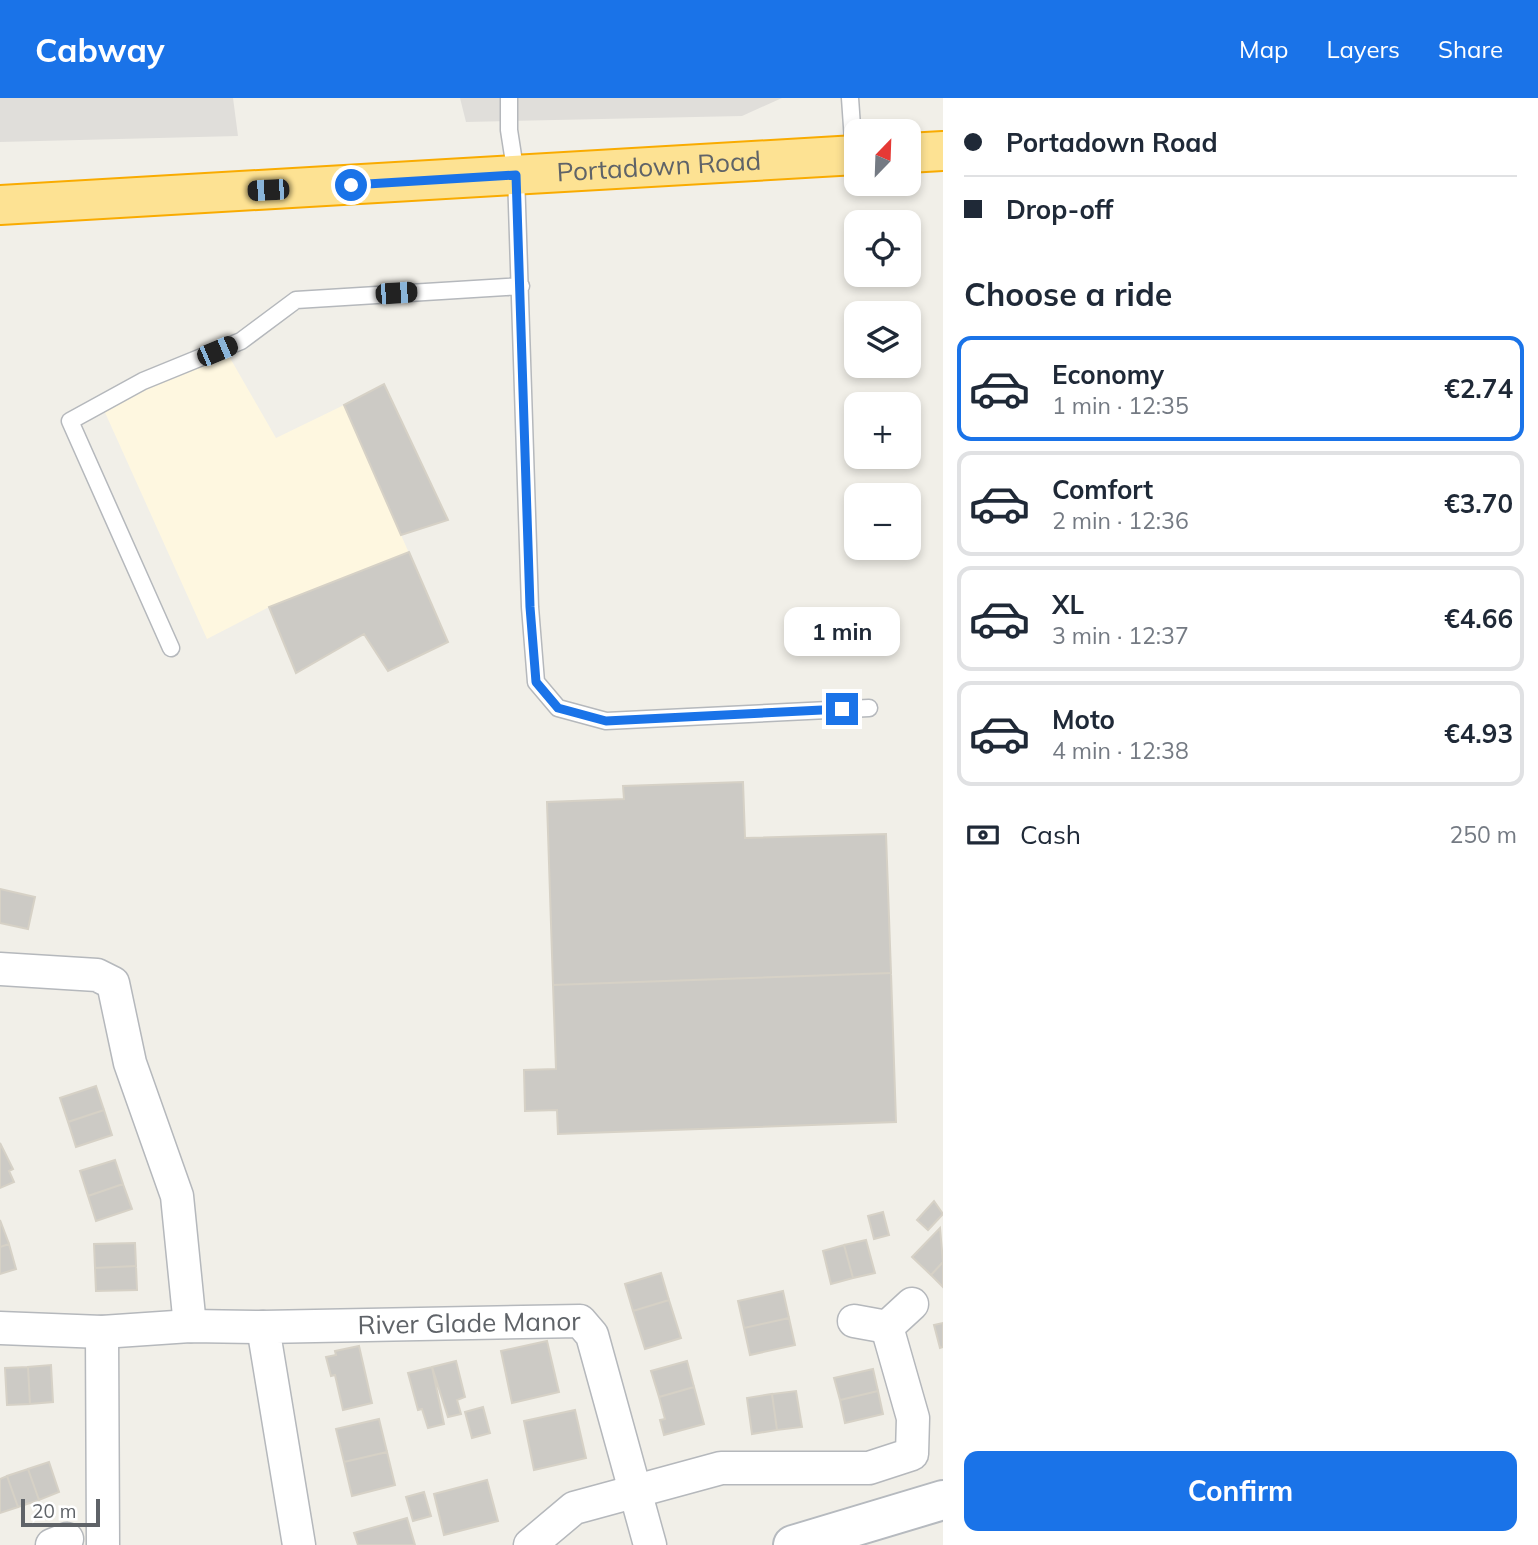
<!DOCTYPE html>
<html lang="en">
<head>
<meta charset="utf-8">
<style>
  body { margin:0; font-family:Mulish,sans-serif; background:#f2f2f3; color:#1f2937; height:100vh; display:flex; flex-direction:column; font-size:26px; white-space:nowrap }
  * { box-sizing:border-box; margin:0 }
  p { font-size:23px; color:#747a83 }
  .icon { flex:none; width:38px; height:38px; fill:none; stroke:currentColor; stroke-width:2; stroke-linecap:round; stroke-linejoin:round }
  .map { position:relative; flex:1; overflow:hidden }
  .panel { display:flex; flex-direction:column; background:#fff; width:595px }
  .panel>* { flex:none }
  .guide { display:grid; align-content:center; height:154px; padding:0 21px; background:#fff }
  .needle { width:46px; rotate:23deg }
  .tools { position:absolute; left:844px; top:21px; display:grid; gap:14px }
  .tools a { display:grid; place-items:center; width:77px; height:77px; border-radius:14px; background:#fff; box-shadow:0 4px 10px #0003; font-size:35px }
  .scale { position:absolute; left:21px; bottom:18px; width:79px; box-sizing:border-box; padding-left:7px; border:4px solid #5f6368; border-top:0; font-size:19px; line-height:24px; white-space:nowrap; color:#5f6368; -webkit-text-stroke:5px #fff; paint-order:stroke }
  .end { position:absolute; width:32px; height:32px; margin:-16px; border:9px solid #1a73e8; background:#fff; box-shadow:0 0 0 4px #fff }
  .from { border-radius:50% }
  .bubble { position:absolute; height:49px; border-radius:14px; background:#fff; box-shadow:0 4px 10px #0003; font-size:23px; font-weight:700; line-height:49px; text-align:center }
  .car { position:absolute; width:21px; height:42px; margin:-21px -10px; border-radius:9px; box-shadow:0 0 5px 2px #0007; background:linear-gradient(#222 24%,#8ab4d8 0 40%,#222 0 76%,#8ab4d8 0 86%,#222 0) }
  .guide b { display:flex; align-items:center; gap:24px; height:66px; font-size:26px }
  .guide b+b { border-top:2px solid #e0e1e3 }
  .guide i { width:18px; height:18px; background:#1f2937 }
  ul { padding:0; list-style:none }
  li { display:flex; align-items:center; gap:21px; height:105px; margin:0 14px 10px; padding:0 7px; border:4px solid #e0e1e3; border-radius:14px }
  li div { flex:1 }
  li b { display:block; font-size:26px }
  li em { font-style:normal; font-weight:700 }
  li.current { border-color:#1a73e8 }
  li>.icon { width:63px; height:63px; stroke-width:1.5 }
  h2 { padding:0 21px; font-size:32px; line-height:84px }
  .pay { display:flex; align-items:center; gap:18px; height:77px; padding:0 21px; font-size:26px }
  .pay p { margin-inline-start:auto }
  .primary-button { display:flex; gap:14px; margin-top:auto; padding:14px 21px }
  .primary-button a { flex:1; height:80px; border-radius:14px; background:#1a73e8; color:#fff; font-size:28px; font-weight:700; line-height:80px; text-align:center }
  header { display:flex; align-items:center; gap:42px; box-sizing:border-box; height:98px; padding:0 35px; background:#1a73e8; color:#fff }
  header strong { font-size:33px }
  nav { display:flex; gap:38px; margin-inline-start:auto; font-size:24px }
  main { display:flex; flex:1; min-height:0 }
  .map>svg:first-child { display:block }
  .commercial { fill:#fef7e0 }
  .industrial { fill:#e0deda }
  .building { fill:#cccac5; stroke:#d6d1c6; stroke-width:2 }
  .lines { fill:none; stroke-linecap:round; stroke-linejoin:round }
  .lane-casing { stroke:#b5b8bc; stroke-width:19 }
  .street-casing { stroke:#b5b8bc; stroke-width:35 }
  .secondary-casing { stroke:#b6babf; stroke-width:42 }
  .highway-casing { stroke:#f9ab00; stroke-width:42 }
  .lane { stroke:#fff; stroke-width:16 }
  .street { stroke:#fff; stroke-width:32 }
  .secondary { stroke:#fff; stroke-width:38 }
  .highway { stroke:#fde293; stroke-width:38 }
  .route { stroke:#1a73e8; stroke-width:9 }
  .labels { text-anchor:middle; stroke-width:5; stroke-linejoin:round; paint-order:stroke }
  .street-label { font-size:26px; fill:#5f6368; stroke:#fff }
</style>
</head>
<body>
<header>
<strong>Cabway</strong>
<nav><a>Map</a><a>Layers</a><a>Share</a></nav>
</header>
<main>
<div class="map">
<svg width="943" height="1447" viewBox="0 0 943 1447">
  <rect width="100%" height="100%" fill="#f1efe8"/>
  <path class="commercial" d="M 226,253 L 276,340 L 344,307 L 448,544 L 388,573 L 364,536 L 296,575 L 269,509 L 207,541 L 103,310 Z"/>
  <path class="industrial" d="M 0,0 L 233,0 L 238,38 L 0,44 Z
    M 460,0 L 782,0 L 742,18 L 466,24 Z"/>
  <path class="building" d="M 384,286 L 448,422 L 401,437 L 344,307 Z
    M 409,454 L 448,544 L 388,573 L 364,536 L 296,575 L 269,509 Z
    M 743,684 L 745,740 L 886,736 L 891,875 L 553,887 L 547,704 L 624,701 L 623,688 Z
    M 0,791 L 35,799 L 28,831 L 0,825 Z
    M 891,875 L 896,1024 L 558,1036 L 557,1012 L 525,1013 L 524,972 L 556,971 L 553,887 Z
    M 96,988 L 104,1012 L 68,1024 L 60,1000 Z
    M 104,1012 L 112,1037 L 76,1049 L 68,1024 Z
    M 0,1045 L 13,1071 L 9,1073 L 14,1084 L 0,1090 Z
    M 115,1062 L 123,1086 L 88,1098 L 80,1073 Z
    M 123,1086 L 132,1111 L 96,1123 L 88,1098 Z
    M 934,1103 L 943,1116 L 928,1132 L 917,1122 Z
    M 883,1114 L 889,1137 L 874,1141 L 868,1118 Z
    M 0,1122 L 9,1146 L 0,1149 Z
    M 940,1130 L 943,1164 L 931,1177 L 912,1159 Z
    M 866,1142 L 875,1175 L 853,1180 L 844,1147 Z
    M 135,1145 L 136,1168 L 95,1170 L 94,1146 Z
    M 9,1146 L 16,1171 L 0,1176 L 0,1149 Z
    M 844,1147 L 853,1180 L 831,1186 L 823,1153 Z
    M 943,1164 L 943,1189 L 931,1177 Z
    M 136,1168 L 137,1192 L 96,1193 L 95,1170 Z
    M 661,1175 L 669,1202 L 633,1213 L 625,1186 Z
    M 783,1193 L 789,1220 L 744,1230 L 738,1203 Z
    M 669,1202 L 681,1240 L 645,1251 L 633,1213 Z
    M 789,1220 L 795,1247 L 750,1257 L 744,1230 Z
    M 943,1225 L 943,1249 L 940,1250 L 934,1227 Z
    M 547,1243 L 559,1294 L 512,1305 L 501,1253 Z
    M 359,1248 L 372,1305 L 343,1312 L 335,1277 L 331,1278 L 326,1259 L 336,1257 L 335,1253 Z
    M 456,1263 L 465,1299 L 457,1302 L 461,1316 L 448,1319 L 432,1269 Z
    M 687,1263 L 694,1289 L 659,1299 L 651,1273 Z
    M 51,1267 L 53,1304 L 30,1306 L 28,1269 Z
    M 28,1269 L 30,1306 L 7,1307 L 5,1270 Z
    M 432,1269 L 444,1326 L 428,1330 L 422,1311 L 418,1312 L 408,1275 Z
    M 873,1271 L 878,1293 L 840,1302 L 834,1280 Z
    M 694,1289 L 704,1326 L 664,1337 L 660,1322 L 665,1321 L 659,1299 Z
    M 796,1293 L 802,1329 L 777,1332 L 772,1296 Z
    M 878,1293 L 883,1316 L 845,1325 L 840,1302 Z
    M 772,1296 L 777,1332 L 752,1336 L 747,1300 Z
    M 483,1309 L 490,1335 L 472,1340 L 465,1314 Z
    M 575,1312 L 586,1360 L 534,1372 L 524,1323 Z
    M 379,1321 L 387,1354 L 344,1364 L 336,1331 Z
    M 387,1354 L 395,1387 L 352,1398 L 344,1364 Z
    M 49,1364 L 59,1394 L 39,1402 L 28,1371 Z
    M 28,1371 L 39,1402 L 18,1409 L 7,1378 Z
    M 7,1378 L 18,1409 L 0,1415 L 0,1381 Z
    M 487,1382 L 498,1423 L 444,1437 L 434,1396 Z
    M 424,1394 L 431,1418 L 413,1423 L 406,1399 Z
    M 407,1420 L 415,1447 L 358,1447 L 354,1435 Z"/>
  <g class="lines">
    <defs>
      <path id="lane" d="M 509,0 L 509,32 L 516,77 L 530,509 L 536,584 L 558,610 L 606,623 L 869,610
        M 850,0 L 854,57
        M 171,550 L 70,323 L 143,283 L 241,243 L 296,202 L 521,188"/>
      <g id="street">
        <path d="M 0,871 L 97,877 L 113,885 L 130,965 L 177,1098 L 190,1228"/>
        <path d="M 854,1223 L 887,1229 L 912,1206"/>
        <path d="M 0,1230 L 102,1234 L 190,1228 L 263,1229"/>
        <path d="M 102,1234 L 103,1447"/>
        <path d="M 52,1447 L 67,1441"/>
        <path id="s1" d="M 299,1447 L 263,1229 L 580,1223 L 592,1237 L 650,1447"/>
        <path d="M 530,1447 L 574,1410 L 721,1370 L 869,1370 L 912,1356 L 913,1320 L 887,1229"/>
      </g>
      <path id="secondary" d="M 793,1447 L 943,1402"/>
      <g id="highway">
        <path d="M 908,55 L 943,53"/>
        <path id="s2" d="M 0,107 L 856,57"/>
      </g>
    </defs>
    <use href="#lane" class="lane-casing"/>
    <use href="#street" class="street-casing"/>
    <use href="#secondary" class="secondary-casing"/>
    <use href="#highway" class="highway-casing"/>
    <use href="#lane" class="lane"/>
    <use href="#street" class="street"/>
    <use href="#secondary" class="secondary"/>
    <use href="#highway" class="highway"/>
  </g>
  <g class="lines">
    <path class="route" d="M 351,87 L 516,77 L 530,509 L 536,584 L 558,610 L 606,623 L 842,611"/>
  </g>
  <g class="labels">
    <g class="street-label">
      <text dy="9" stroke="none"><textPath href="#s2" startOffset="660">Portadown Road</textPath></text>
      <text dy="9" stroke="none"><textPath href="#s1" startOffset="427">River Glade Manor</textPath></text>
    </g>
  </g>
</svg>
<div class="tools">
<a><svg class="needle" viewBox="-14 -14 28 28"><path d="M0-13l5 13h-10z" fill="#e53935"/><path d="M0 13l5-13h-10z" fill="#747a83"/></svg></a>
<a><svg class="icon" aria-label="locate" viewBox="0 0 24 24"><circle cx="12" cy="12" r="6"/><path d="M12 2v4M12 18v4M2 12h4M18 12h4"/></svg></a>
<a><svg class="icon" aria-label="layers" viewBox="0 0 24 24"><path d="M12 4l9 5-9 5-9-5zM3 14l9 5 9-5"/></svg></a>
<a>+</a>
<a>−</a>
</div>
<div class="scale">20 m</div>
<i class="end from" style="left:351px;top:87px"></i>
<i class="end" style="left:842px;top:611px"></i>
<div class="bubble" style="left:784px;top:509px;width:116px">1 min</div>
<i class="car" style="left:268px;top:92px;rotate:267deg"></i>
<i class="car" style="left:396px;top:195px;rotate:86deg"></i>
<i class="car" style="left:217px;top:253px;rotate:67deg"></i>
</div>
<section class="panel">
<div class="guide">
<b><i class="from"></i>Portadown Road</b>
<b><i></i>Drop-off</b>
</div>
<h2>Choose a ride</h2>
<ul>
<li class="current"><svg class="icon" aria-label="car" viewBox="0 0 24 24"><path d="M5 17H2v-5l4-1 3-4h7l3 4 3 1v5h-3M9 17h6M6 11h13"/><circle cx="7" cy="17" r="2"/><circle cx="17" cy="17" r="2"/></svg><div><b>Economy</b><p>1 min · 12:35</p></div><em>€2.74</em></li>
<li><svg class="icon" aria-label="car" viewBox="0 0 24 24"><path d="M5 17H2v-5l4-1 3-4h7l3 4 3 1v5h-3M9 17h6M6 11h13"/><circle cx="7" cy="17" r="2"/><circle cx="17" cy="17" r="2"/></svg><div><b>Comfort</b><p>2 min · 12:36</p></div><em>€3.70</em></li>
<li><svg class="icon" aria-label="car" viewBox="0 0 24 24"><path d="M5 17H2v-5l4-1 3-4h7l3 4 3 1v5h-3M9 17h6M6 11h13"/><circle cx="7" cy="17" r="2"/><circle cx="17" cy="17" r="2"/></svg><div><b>XL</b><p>3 min · 12:37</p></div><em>€4.66</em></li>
<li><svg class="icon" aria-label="car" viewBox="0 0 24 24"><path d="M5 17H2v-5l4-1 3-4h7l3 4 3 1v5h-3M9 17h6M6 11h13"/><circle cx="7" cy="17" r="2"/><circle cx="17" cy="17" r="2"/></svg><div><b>Moto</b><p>4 min · 12:38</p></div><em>€4.93</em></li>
</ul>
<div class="pay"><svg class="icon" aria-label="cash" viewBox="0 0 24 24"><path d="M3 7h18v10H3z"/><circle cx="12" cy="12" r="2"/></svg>Cash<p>250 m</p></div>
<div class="primary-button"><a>Confirm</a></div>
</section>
</main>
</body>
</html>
